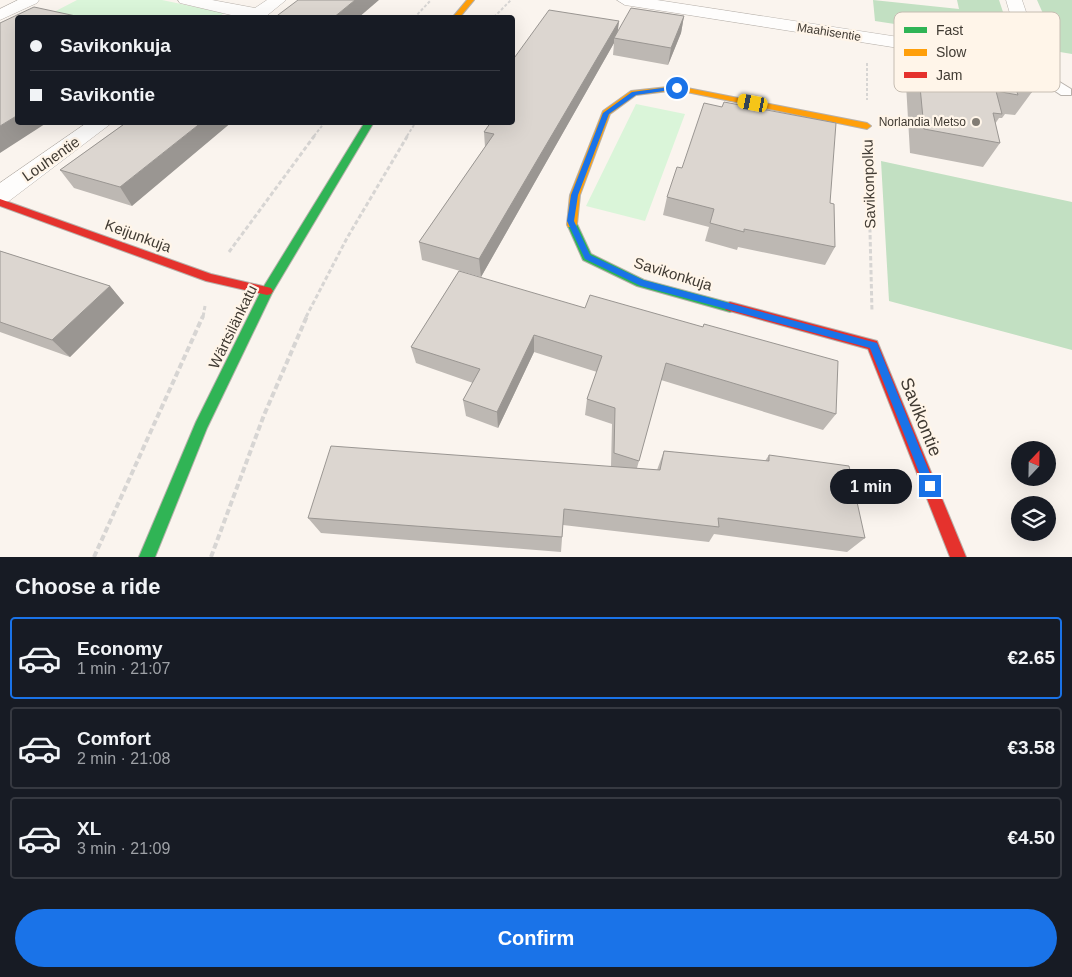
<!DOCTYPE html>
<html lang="en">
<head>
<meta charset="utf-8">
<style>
  body { margin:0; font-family:Helvetica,sans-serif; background:#20242c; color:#f1f3f6; height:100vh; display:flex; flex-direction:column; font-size:19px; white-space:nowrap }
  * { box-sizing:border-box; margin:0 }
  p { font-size:16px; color:#9ea1a6 }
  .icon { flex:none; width:28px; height:28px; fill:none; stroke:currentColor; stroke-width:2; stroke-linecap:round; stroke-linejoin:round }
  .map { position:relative; height:557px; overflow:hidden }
  .side { display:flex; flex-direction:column; background:#171b24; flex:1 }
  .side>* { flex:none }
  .banner { position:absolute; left:15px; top:15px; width:500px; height:110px; border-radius:5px; box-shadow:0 5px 20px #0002; display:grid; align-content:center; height:110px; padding:0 15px; background:#171b24 }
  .needle { width:32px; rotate:22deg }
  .buttons { position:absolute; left:1011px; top:441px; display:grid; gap:10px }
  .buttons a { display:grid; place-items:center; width:45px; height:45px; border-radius:50%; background:#171b24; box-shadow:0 5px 20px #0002; font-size:25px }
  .end { position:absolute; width:22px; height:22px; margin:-11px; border:6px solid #1a73e8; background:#fff; box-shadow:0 0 0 2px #fff }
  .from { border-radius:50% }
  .bubble { position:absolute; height:35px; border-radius:18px; background:#171b24; box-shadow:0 5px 20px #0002; font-size:16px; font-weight:700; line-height:35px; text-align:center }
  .car { position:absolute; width:15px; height:30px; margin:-15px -8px; border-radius:6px; box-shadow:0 0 4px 1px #0007; background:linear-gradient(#f5c518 24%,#345 0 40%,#f5c518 0 76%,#345 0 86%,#f5c518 0) }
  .banner b { display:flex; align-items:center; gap:18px; height:48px; font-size:19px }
  .banner b+b { border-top:1px solid #363941 }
  .banner i { width:12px; height:12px; background:#f1f3f6 }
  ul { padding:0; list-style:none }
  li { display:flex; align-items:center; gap:15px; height:82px; margin:0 10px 8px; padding:0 5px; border:2px solid #363941; border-radius:5px }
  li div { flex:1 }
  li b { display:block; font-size:19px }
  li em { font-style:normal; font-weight:700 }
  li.current { border-color:#1a73e8 }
  li>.icon { width:45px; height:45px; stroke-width:1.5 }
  h2 { padding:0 15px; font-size:22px; line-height:60px }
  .button { display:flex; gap:10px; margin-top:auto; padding:10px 15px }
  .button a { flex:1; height:58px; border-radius:30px; background:#1a73e8; color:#fff; font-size:20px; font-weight:700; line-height:58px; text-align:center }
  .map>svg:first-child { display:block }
  .green { fill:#daf5d9 }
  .forest { fill:#c2e0c2 }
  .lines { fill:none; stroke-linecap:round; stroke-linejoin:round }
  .lane-casing { stroke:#b7b1ab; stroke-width:2 }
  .street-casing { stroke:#b7b1ab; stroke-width:1 }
  .fast-casing { stroke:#b7b1ab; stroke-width:2 }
  .slow-casing { stroke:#b7b1ab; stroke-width:2 }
  .jam-casing { stroke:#b7b1ab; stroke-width:2 }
  .path-far2 { stroke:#d7d5d3; stroke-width:2; stroke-dasharray:3 2; stroke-linecap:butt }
  .path-far1 { stroke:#d7d5d3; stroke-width:3; stroke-dasharray:4.5 2.5; stroke-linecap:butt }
  .path { stroke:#d7d5d3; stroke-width:4; stroke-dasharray:6 3; stroke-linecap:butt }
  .lane { fill:#fefdfc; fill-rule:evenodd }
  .street { fill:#fefdfc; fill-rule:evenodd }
  .fast { fill:#30b455; fill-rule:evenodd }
  .slow { fill:#ff9f0a; fill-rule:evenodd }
  .jam { fill:#e5322d; fill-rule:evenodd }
  .wall { fill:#bdb8b3 }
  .shaded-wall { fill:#9a9692 }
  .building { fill:#dcd6d0; stroke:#9a9692 }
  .route { fill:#1a73e8 }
  .poi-dot { fill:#827c74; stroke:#fff5e9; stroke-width:2 }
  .labels { text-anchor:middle; stroke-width:4.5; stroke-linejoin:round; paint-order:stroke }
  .far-street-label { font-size:12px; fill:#413b33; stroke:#fff5e9 }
  .far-poi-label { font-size:12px; fill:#413b33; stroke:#fff5e9; text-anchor:end }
  .street-label { font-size:15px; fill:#413b33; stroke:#fff5e9 }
  .near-street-label { font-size:18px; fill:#413b33; stroke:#fff5e9 }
  .key { fill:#fff5e9; stroke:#c6bdb2; stroke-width:1 }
  .key-label { font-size:14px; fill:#413b33 }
</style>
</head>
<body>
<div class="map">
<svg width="1072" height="557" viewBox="0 0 1072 557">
  <rect width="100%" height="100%" fill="#faf4ee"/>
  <path class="green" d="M 77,0 L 162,0 L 224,13 L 217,18 L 70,18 L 52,13 Z
    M 636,104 L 685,114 L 645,221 L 586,206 Z"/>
  <path class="forest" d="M 873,0 L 959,9 L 957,0 L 999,0 L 1003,12 L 973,36 L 875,21 Z
    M 1037,0 L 1072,0 L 1072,54 L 1060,52 Z
    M 881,161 L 1072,202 L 1072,350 L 889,301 Z"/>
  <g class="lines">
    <defs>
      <path id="lane" d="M 1019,57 L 1071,89 L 1071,95 L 1061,95 L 1014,64 L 1012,61 Z"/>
      <path id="street" d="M 18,0 L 39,0 L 37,3 L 0,20 L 0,9 Z
        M 178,0 L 212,0 L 255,8 L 267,0 L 286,0 L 264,18 L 244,18 L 180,3 Z
        M 617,0 L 657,0 L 1016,55 L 1021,51 L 1006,0 L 1022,0 L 1040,53 L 1026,65 L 1019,67 L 625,5 Z
        M 88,122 L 113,122 L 9,201 L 0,203 L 0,183 Z"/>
      <path id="fast" d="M 365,122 L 374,122 L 272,293 L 207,428 L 155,557 L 139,557 L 196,422 L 261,291 Z
        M 572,220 L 577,224 L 591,254 L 644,280 L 734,304 L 736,307 L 734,310 L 730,312 L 637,286 L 583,260 L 567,224 Z"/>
      <path id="slow" d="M 467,0 L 474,0 L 459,18 L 452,18 Z
        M 677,86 L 867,123 L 871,126 L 867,129 L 677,90 L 636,95 L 610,114 L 580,195 L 577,224 L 576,227 L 568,227 L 567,224 L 570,195 L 603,111 L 631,91 Z"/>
      <path id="jam" d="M 0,199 L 211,274 L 267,287 L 271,288 L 273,291 L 271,294 L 267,295 L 206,281 L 0,206 Z
        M 730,302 L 877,341 L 966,557 L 950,557 L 868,349 L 726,310 L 724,307 L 726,304 Z"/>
    </defs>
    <use href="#lane" class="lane-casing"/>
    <use href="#street" class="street-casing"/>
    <use href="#fast" class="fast-casing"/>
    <use href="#slow" class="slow-casing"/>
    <use href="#jam" class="jam-casing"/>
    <path class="path-far2" d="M 494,17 L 511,0
      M 414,18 L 431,0
      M 867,63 L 867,100
      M 314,136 L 325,122
      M 407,136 L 416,122"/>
    <path class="path-far1" d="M 868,151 L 872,312
      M 229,252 L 315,135
      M 203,317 L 205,306
      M 306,317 L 347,238 L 408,135"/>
    <path class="path" d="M 94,557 L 203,316
      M 211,557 L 264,415 L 307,316"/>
    <use href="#lane" class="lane"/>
    <use href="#street" class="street"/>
    <use href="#fast" class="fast"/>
    <use href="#slow" class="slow"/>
    <use href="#jam" class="jam"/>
  </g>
  <path class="wall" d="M 684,16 L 681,33 L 668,65 L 613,55 L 614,43 L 481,277 L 422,260 L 419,242 L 485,147 L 484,132 L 512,122 L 512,61 L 619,21 L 617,33 Z
    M 916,44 L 1032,92 L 1015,115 L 1005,114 L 1002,118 L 999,118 L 995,124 L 1000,143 L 983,167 L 910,153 L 905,67 Z
    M 127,122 L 132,206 L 74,188 L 60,170 Z
    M 667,197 L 830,203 L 835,247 L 825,265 L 738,247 L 737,250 L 705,241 L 709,227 L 663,215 Z
    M 0,251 L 110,286 L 124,303 L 70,357 L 0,332 Z
    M 459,271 L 836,414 L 823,430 L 661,380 L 637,468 L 657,470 L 664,451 L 765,461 L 769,455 L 865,538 L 847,552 L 714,534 L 709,542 L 563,525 L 561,552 L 321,533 L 308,518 L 611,466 L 612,424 L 585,415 L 587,399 L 597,372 L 534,352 L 498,428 L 466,416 L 463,400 L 473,383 L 416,363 L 411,347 Z"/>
  <path class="shaded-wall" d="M 355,0 L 379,0 L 358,18 L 333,18 Z
    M 684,16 L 681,33 L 668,65 L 671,48 Z
    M 619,21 L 617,38 L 614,38 L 614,43 L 481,277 L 479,259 Z
    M 18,115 L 18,122 L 48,122 L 0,153 L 0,126 Z
    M 202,122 L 232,122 L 132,206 L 120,187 Z
    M 110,286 L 124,303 L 70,357 L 52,340 Z
    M 534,335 L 534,352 L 498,428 L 497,412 Z"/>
  <path class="building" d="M 298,0 L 355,0 L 333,18 L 274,18 Z
    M 34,7 L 85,18 L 18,18 L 18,115 L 0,126 L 0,23 Z
    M 631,8 L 684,16 L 671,48 L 614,38 Z
    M 549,10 L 619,21 L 479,259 L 419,242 L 494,134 L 484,132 L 491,122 L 512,122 L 512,91 L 514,88 L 512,87 L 512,61 Z
    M 916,44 L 1022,61 L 1032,92 L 1016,89 L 1018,95 L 996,91 L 1002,114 L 993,113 L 1000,143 L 924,129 Z
    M 724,102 L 836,123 L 830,203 L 834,204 L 835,247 L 744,229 L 744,232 L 710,223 L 714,209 L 667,197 L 677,167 L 682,168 L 704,103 L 722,107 Z
    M 127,122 L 202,122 L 120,187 L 60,170 Z
    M 0,251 L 110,286 L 52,340 L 0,322 Z
    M 459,271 L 585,308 L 590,295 L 703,327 L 704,324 L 838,361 L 836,414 L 666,363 L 639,461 L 614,453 L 615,408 L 587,399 L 602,356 L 534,335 L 497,412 L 463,400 L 480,369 L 411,347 Z
    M 331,446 L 660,470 L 664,451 L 769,461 L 769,455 L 849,466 L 865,538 L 718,518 L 719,527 L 564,509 L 562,537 L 308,518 Z"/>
  <path class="route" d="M 677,86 L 679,89 L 636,95 L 609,114 L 578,195 L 574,221 L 590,255 L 643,280 L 877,343 L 935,486 L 934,490 L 926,490 L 870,348 L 641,286 L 585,259 L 567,221 L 571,195 L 603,113 L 632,92 Z"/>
  <circle class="poi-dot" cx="976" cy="122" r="5"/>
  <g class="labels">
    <g class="far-street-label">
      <text transform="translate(829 32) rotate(9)" y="4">Maahisentie</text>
    </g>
    <g class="far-poi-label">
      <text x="966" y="126">Norlandia Metso</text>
    </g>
    <g class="street-label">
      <text transform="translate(51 159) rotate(-35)" y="5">Louhentie</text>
      <text transform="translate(869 184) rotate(-92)" y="5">Savikonpolku</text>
      <text transform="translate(138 236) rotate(20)" y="5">Keijunkuja</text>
      <text transform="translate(673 274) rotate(17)" y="5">Savikonkuja</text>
      <text transform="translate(233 327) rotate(-64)" y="5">Wärtsilänkatu</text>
    </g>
    <g class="near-street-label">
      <text transform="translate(921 417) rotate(68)" y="6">Savikontie</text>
    </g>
  </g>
  <rect x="894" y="12" width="166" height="80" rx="8" class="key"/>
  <rect x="904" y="27" width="23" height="6" fill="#30b455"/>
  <rect x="904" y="49" width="23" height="7" fill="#ff9f0a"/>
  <rect x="904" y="72" width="23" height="6" fill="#e5322d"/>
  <g class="key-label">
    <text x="936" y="35">Fast</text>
    <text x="936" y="57">Slow</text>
    <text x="936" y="80">Jam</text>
  </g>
</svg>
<div class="buttons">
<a><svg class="needle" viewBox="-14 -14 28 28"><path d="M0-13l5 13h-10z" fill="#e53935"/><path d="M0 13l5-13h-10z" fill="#9ea1a6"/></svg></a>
<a><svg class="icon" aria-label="layers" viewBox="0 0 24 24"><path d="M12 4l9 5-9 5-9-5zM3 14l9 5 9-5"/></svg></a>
</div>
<i class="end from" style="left:677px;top:88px"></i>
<i class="end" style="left:930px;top:486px"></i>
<div class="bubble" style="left:830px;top:469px;width:82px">1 min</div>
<i class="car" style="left:753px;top:103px;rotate:281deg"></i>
<div class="banner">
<b><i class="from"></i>Savikonkuja</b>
<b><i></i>Savikontie</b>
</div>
</div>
<section class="side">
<h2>Choose a ride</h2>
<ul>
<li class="current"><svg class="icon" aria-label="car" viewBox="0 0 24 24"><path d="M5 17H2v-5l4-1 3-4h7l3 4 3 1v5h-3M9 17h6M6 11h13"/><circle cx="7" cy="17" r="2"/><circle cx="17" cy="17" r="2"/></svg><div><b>Economy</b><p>1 min · 21:07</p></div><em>€2.65</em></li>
<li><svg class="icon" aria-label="car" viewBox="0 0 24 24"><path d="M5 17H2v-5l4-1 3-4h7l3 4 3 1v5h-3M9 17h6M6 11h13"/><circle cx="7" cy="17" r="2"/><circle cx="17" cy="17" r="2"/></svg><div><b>Comfort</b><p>2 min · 21:08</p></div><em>€3.58</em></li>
<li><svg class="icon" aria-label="car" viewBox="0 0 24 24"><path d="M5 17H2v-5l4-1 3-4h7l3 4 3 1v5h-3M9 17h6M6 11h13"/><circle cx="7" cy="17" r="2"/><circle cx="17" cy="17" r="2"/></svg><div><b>XL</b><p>3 min · 21:09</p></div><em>€4.50</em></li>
</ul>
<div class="button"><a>Confirm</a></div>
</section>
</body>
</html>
